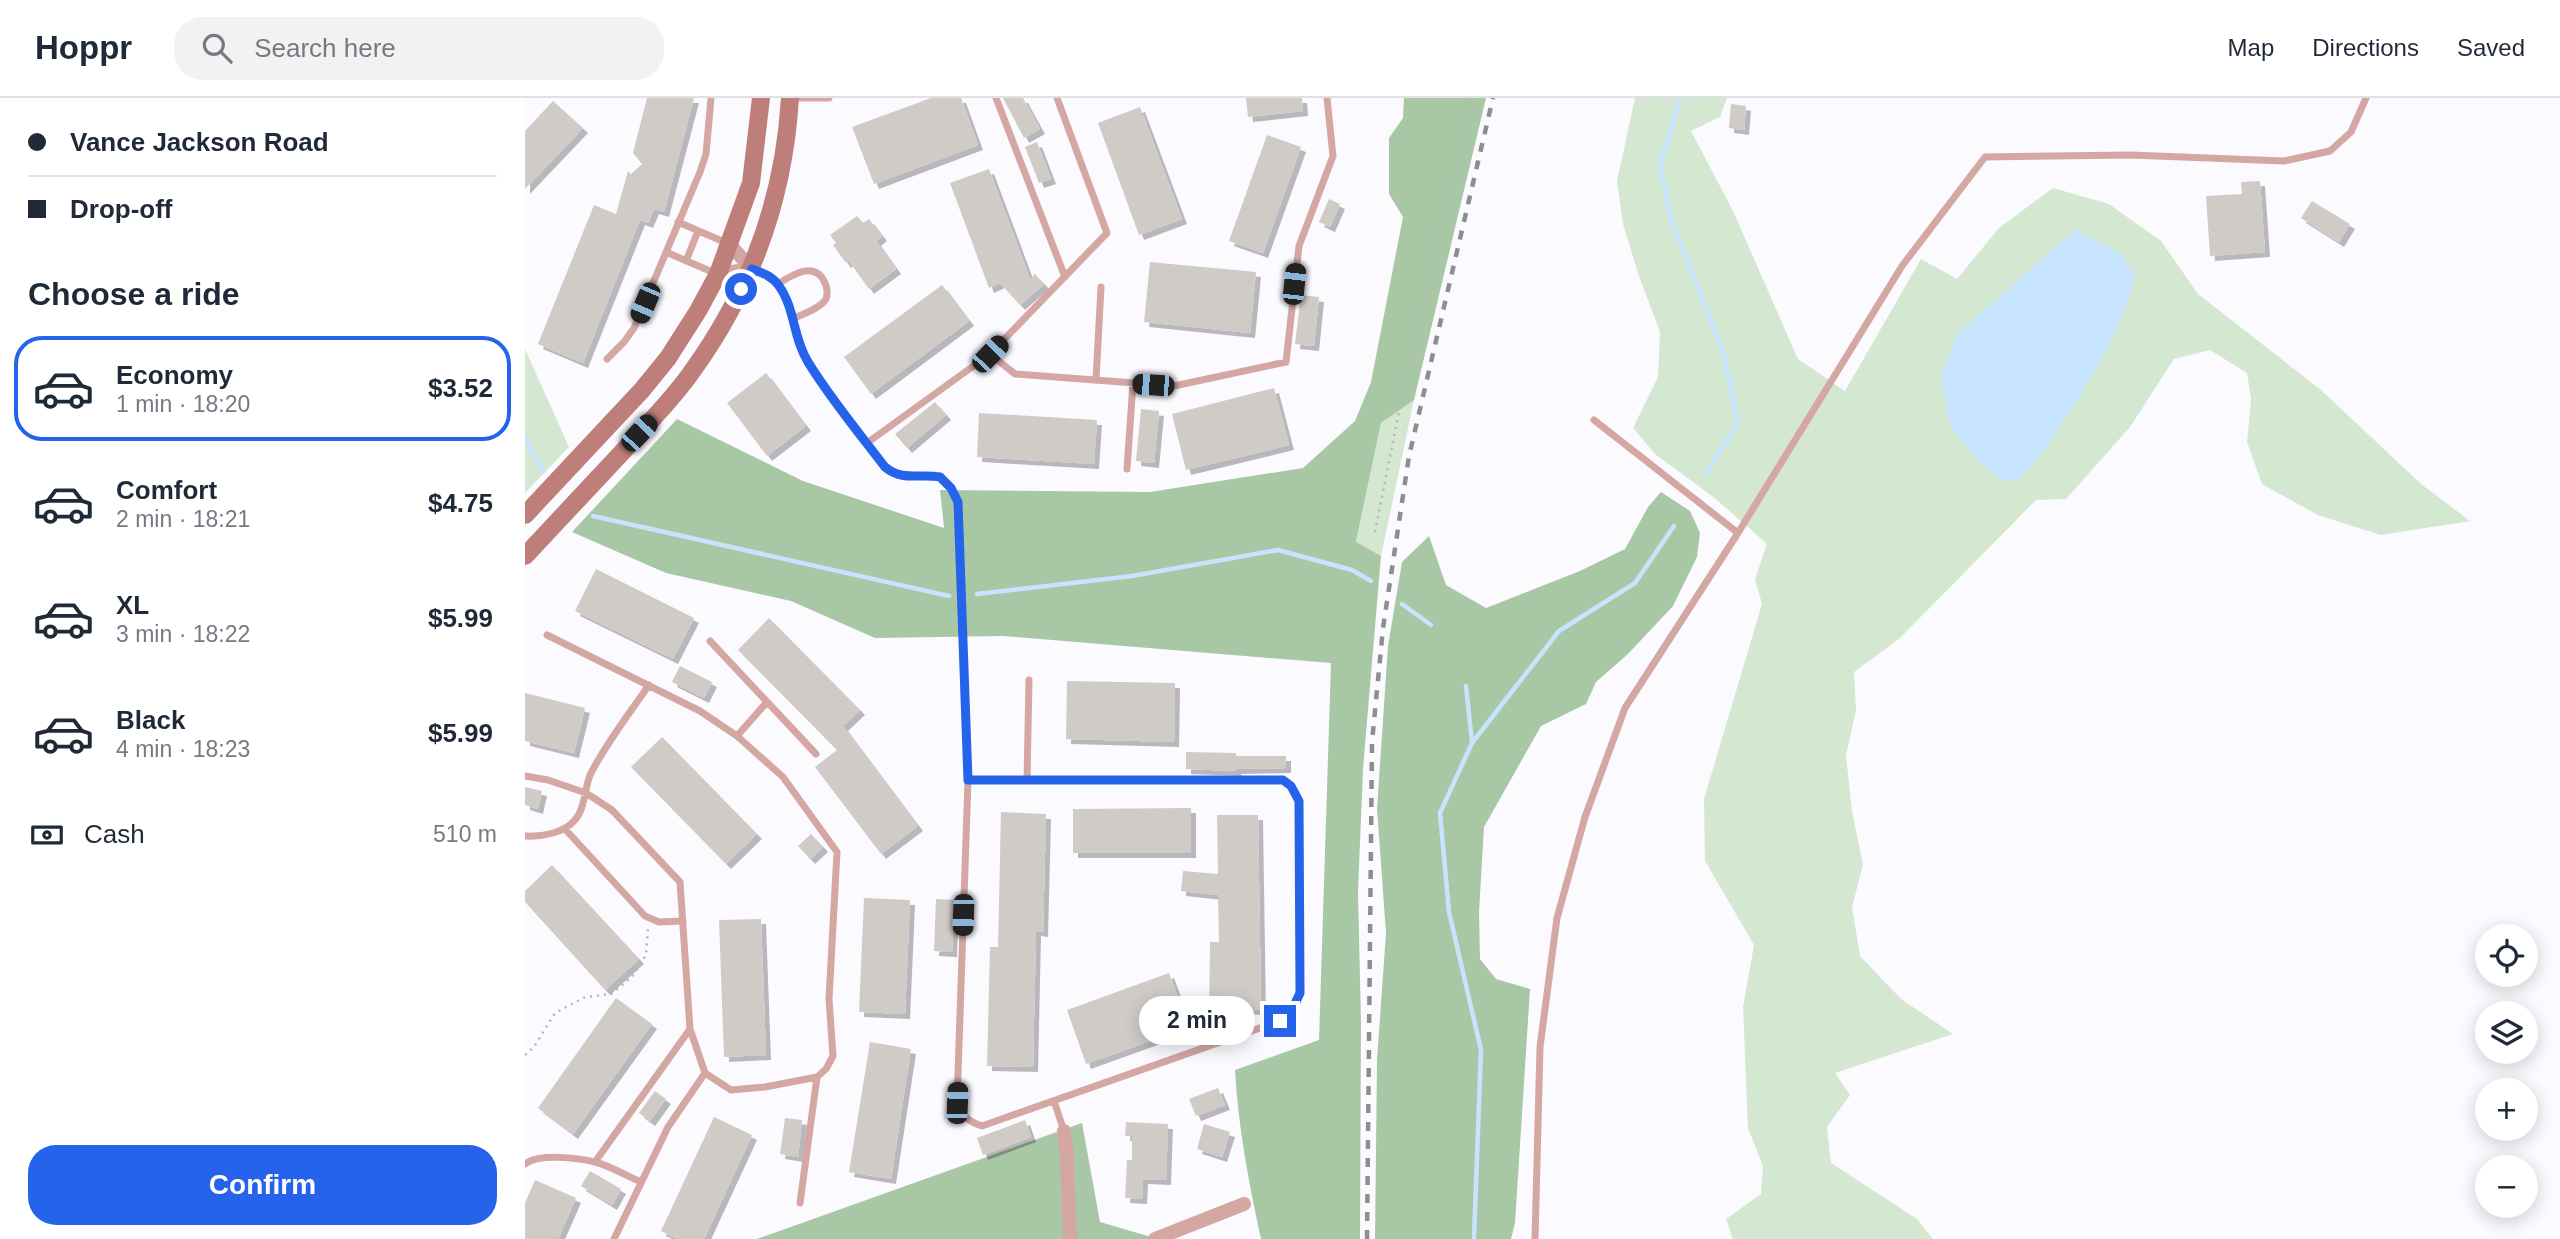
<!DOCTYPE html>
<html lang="en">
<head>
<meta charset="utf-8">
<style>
  body { margin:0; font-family:Helvetica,sans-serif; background:#f2f2f3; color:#1f2937; height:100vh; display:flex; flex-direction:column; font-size:26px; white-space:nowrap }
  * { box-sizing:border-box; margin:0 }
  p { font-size:23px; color:#747a83 }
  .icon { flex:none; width:38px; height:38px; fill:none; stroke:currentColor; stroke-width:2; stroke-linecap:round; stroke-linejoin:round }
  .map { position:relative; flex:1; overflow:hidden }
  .details { display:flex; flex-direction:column; background:#fff; width:525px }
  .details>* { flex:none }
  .banner { display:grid; align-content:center; height:154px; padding:0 28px; background:#fff }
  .fabs { position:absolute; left:1950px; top:826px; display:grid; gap:14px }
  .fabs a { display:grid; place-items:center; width:63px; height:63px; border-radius:50%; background:#fff; box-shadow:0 4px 18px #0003; font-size:35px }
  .end { position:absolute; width:32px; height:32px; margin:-16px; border:9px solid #2563eb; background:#fff; box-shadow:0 0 0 4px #fff }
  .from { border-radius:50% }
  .bubble { position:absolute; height:49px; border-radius:24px; background:#fff; box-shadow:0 4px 18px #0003; font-size:23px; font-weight:700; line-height:49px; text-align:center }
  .car { position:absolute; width:21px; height:42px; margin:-21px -10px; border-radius:9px; box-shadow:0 0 5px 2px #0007; background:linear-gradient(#222 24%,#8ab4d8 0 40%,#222 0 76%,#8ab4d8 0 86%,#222 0) }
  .banner b { display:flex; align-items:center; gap:24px; height:66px; font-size:26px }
  .banner b+b { border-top:2px solid #e0e1e3 }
  .banner i { width:18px; height:18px; background:#1f2937 }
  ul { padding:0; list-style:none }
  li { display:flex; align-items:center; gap:21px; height:105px; margin:0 14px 10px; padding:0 14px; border:4px solid transparent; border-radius:28px }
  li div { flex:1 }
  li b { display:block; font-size:26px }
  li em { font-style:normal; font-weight:700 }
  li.current { border-color:#2563eb }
  li>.icon { width:63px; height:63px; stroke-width:1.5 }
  h2 { padding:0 28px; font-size:32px; line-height:84px }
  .pay { display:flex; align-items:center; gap:18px; height:77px; padding:0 28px; font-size:26px }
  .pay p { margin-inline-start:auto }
  .button { display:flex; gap:14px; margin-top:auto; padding:14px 28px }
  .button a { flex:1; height:80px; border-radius:28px; background:#2563eb; color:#fff; font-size:28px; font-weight:700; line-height:80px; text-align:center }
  header { display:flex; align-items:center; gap:42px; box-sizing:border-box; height:98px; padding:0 35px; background:#fff; border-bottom:2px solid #e0e1e3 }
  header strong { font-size:33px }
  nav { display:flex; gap:38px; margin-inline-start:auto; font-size:24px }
  .search { width:490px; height:63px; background:#f2f2f3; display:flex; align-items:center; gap:18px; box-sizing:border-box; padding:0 24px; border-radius:28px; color:#747a83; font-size:26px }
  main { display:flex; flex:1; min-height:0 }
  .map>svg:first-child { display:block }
  .green { fill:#d3e7d1 }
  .forest { fill:#a8c8a5 }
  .water { fill:#c6e4fe }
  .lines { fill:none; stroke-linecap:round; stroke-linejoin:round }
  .stream { stroke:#c6e4fe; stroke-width:4.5 }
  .building { fill:#d1cbc7; filter:url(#shadow) }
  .path { stroke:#b6b5b9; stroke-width:2.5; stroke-dasharray:2 5; stroke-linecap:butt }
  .service { stroke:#d4a7a3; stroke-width:7 }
  .minor { stroke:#d4a7a3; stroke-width:14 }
  .secondary { stroke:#be7e79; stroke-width:18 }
  .rail { stroke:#8e8d90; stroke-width:4.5; stroke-dasharray:9 9; stroke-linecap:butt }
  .route { stroke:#2563eb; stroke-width:9 }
</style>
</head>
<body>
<header>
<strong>Hoppr</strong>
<div class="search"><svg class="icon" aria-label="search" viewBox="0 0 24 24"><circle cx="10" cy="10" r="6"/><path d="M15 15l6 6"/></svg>Search here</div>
<nav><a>Map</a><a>Directions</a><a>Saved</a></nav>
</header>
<main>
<section class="details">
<div class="banner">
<b><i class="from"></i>Vance Jackson Road</b>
<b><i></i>Drop-off</b>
</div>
<h2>Choose a ride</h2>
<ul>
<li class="current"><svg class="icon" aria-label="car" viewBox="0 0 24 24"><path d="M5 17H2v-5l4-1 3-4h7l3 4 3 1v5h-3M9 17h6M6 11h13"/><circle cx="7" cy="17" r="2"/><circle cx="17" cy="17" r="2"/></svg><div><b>Economy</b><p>1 min · 18:20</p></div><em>$3.52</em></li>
<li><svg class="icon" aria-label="car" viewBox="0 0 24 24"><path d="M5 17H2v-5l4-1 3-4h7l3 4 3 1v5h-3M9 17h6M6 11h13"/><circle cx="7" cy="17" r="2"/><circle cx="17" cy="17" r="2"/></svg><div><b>Comfort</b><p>2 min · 18:21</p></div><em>$4.75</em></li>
<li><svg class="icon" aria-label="car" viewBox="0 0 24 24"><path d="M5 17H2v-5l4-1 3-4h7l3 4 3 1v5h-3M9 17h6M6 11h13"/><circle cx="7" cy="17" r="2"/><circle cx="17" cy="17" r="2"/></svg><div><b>XL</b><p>3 min · 18:22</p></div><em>$5.99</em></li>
<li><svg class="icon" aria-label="car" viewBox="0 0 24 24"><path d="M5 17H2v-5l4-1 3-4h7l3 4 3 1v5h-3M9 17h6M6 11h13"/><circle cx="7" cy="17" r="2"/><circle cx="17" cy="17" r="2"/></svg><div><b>Black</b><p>4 min · 18:23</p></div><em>$5.99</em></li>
</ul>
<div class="pay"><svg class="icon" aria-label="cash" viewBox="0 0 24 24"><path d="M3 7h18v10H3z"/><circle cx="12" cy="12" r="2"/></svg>Cash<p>510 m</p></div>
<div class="button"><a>Confirm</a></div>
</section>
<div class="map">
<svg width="2035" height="1141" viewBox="0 0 2035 1141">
  <defs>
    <filter id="shadow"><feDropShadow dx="5" dy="5" stdDeviation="0" flood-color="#0004"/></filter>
  </defs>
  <rect width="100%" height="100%" fill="#fbfaff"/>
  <path class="green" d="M 1110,0 L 1202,0 L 1195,19 L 1166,33 L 1208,113 L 1273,261 L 1320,293 L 1396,161 L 1432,181 L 1474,130 L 1528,90 L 1584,106 L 1636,143 L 1673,196 L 1796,292 L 1896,386 L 1945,423 L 1856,437 L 1793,417 L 1737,386 L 1722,344 L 1726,301 L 1722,275 L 1685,252 L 1649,261 L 1605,329 L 1541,401 L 1511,402 L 1374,541 L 1329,574 L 1331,612 L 1321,658 L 1327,713 L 1338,767 L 1327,809 L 1335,858 L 1376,901 L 1428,936 L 1310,975 L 1325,997 L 1302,1029 L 1306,1065 L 1392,1121 L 1408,1141 L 1208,1141 L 1201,1121 L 1236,1096 L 1238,1068 L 1223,1030 L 1218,909 L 1229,847 L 1180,763 L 1179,701 L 1237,506 L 1230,481 L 1242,446 L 1191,401 L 1130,356 L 1108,330 L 1133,279 L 1135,234 L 1114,178 L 1098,126 L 1092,83 Z
    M 0,251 L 44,349 L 0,395 Z
    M 889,302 L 856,458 L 831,445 L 856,325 Z"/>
  <path class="forest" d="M 879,0 L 961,0 L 889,302 L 856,325 L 831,444 L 856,458 L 838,671 L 833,794 L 836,924 L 835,1141 L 736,1141 C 724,1086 713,1028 710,972 L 794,942 L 806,565 L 478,538 L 350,540 L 266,503 L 141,475 L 47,434 L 152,321 L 278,383 L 419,430 L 415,392 L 625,394 L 778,370 L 830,323 L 846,284 L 878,119 L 864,96 L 864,40 L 878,20 Z
    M 1136,394 L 1165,413 L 1175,435 L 1172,459 L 1148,508 L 1103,556 L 1071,584 L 1061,606 L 1016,628 L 959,729 L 954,814 L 955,861 L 971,881 L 1005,891 L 990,1125 L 986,1141 L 850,1141 L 852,962 L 861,835 L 852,711 L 863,548 L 877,464 L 904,438 L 921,487 L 961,510 L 1055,473 L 1100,451 L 1123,409 Z
    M 557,1025 L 575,1124 L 633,1141 L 232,1141 Z"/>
  <path class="water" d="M 1550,132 L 1593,154 L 1610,177 C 1595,234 1571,274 1538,323 C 1524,345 1511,366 1491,383 L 1476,381 L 1452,363 L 1425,327 L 1416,278 L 1431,237 Z"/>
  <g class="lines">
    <path class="stream" d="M 1155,0 L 1135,67 L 1146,121 L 1198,253 L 1213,325 L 1180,376
      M 0,340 L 17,372
      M 68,418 L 424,498
      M 452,496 L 607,478 L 753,452 L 827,472 L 846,483
      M 877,506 L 906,527
      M 941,588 L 947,644
      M 949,1141 L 956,952 L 924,814 L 915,715 L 947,645 L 1034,533 L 1110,485 L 1149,428"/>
  </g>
  <path class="building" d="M 122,0 L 169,0 L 139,114 L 129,111 L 123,125 L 115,122 L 58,265 L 13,246 L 69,107 L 91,116 L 103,73 L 106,76 L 117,66 L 108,55 Z
    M 406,0 L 436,0 L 453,47 L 349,86 L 327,29 Z
    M 478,0 L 498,0 L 515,31 L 499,40 Z
    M 721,0 L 777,0 L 778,13 L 723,19 Z
    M 28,3 L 58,30 L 0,91 L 0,33 Z
    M 1206,6 L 1221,8 L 1219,32 L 1204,30 Z
    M 615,9 L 657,121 L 614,137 L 573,25 Z
    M 742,37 L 776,49 L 738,155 L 704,143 Z
    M 512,44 L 526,81 L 514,85 L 500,49 Z
    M 464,71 L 505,181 L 510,176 L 519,186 L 495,207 L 475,185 L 464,190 L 425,85 Z
    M 1735,83 L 1740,154 L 1685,158 L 1681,98 L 1717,96 L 1716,84 Z
    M 804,101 L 815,106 L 805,129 L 794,124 Z
    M 1787,103 L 1825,126 L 1814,144 L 1776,120 Z
    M 332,118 L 338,125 L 344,121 L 357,138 L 351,143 L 371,171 L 344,191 L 324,163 L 321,165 L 308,147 L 311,145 L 305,137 Z
    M 625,164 L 731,174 L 725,235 L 619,224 Z
    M 417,187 L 444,223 L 346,296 L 319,259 Z
    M 776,197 L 794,199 L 789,248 L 770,246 Z
    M 241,275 L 281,328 L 242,358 L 202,305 Z
    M 749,290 L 764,347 L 661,372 L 647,316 Z
    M 410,304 L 421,317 L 382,350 L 370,336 Z
    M 616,311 L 634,313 L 629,365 L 611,363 Z
    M 454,315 L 572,322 L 569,366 L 452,359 Z
    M 71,471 L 169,520 L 148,561 L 50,513 Z
    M 244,520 L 335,612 L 318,628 L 393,728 L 356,756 L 290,669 L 312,652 L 213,552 Z
    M 155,568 L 187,584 L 179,600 L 147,584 Z
    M 542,583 L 650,585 L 649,644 L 541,641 Z
    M 0,595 L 60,610 L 49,655 L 0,643 Z
    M 137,639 L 232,736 L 201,766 L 106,669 Z
    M 661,654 L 711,655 L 711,658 L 761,658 L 761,670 L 711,671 L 711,673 L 661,671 Z
    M 0,689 L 17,693 L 13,711 L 0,707 Z
    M 666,710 L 666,755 L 548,755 L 548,711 Z
    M 476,714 L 521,716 L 518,834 L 511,833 L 508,969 L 462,968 L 465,849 L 473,849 Z
    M 692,717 L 733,717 L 736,912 L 692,911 L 700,932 L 676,940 L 671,928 L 684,924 L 685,844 L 694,844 L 693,797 L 656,793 L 658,773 L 693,776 Z
    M 286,736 L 298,749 L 285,761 L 273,748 Z
    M 27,767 L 114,861 L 80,892 L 0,804 L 0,793 Z
    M 339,800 L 385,802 L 380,916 L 334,914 Z
    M 411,801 L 429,802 L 427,854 L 409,853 Z
    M 236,821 L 241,957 L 199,959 L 194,822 Z
    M 644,875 L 664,929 L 561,966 L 542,912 Z
    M 91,900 L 127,926 L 48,1036 L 13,1010 Z
    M 345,944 L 386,951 L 366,1081 L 324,1074 Z
    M 693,990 L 700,1007 L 671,1018 L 664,1001 Z
    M 130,993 L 141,1001 L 125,1023 L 114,1015 Z
    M 189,1019 L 227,1037 L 179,1141 L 152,1141 L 136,1133 Z
    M 260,1020 L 277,1022 L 273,1059 L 255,1056 Z
    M 500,1022 L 506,1039 L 458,1057 L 452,1040 Z
    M 601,1024 L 643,1026 L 641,1082 L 618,1081 L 617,1101 L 600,1100 L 602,1062 L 607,1062 L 607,1038 L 600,1038 Z
    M 679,1026 L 705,1034 L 697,1059 L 672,1051 Z
    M 65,1073 L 96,1091 L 87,1107 L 56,1088 Z
    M 10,1082 L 51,1100 L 33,1141 L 0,1141 L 0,1105 Z"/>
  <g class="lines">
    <path class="path" d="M 850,434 L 877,298 L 910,153 L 929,87 L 944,0
      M 0,957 L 9,949 L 30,915 L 60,899 L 86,896 L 107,879 L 121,857 L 123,830"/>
    <path class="service" d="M 266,0 L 304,0
      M 471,0 L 540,179
      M 153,124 L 204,146
      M 141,154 L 192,176
      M 161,163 L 173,133
      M 228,171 C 239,175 247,178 254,188 C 270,211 268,240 283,264 C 306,301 334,335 360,370 C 378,383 395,375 416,379 L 426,390 L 433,404 L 443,682 L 758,682 L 766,688 L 774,703 L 775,895 L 765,916 L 755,923 L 457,1028 C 444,1024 437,1018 432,1005 L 443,682
      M 253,186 C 267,177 290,162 300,185 C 302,189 303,196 301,201 C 295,211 277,216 267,221
      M 465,256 L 490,276 L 649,288 L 761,264 L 774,148 L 808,58 L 802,0
      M 82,261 L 99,244 L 109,230 L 175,74 L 181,56 L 186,0
      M 571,282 L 576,189
      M 1069,322 L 1213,435
      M 342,345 L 465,256 L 582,135 L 532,0
      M 602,371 L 608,285
      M 185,543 L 291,656
      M 212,638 L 242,604
      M 0,678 L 23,682 L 61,695 L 87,712 L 155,784 L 165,931 L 180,975 L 206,992 L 240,989 L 292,979 L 301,971 L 308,958 L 304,901 L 312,754 L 258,679 L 212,638 L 175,613 L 22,537
      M 502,682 L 504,582
      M 40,731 L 120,818 L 134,824 L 158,823
      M 0,738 C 17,739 39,735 50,722 C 61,709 59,689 66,675 C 82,644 104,616 124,587
      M 529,1003 L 539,1033
      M 70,1064 L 165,931
      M 0,1066 C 14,1055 53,1060 70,1064 C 86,1068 101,1078 116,1084
      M 275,1105 L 292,979
      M 89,1141 L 143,1029 L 180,975
      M 1010,1141 L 1015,949 L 1032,820 L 1060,719 L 1100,610 L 1213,435 L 1377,168 L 1460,59 L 1606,57 L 1759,63 L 1805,53 L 1826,34 L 1841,0"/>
    <path class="minor" d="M 205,147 L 227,171
      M 193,176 L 227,171
      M 539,1033 L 542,1060 L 545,1141
      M 630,1141 L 719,1106"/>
    <path class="secondary" d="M 0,417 L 117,292 L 143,260 L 173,213 L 193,176 L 226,85 L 236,0
      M 0,458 C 34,422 68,385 102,349 C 124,324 149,300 168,272 C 227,190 259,101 265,0"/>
    <path class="rail" d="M 842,1141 L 847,644 L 858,530 L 884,358 L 968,0"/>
  </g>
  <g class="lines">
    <path class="route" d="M 216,191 L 227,171 C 238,175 247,178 254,188 C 270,210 268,240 283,264 C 305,300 334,335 360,369 C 378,384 395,375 415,379 L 426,390 L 433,404 L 443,682 L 758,682 L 766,688 L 774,703 L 775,895 L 765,916 L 755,923"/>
  </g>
</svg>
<div class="fabs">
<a><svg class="icon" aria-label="locate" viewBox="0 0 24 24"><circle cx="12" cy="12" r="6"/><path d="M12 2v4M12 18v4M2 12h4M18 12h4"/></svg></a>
<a><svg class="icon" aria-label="layers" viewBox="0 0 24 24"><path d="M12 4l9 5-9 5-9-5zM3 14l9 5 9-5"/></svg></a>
<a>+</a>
<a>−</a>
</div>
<i class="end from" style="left:216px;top:191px"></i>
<i class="end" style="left:755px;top:923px"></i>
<div class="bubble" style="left:614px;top:898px;width:116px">2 min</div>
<i class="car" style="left:769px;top:186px;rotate:6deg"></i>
<i class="car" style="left:120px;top:205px;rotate:203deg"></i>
<i class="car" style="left:465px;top:256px;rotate:44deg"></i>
<i class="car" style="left:628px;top:287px;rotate:274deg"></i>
<i class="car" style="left:114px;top:335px;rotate:43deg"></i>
<i class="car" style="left:438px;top:817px;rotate:182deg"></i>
<i class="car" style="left:432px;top:1005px;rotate:2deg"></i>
</div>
</main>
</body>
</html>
